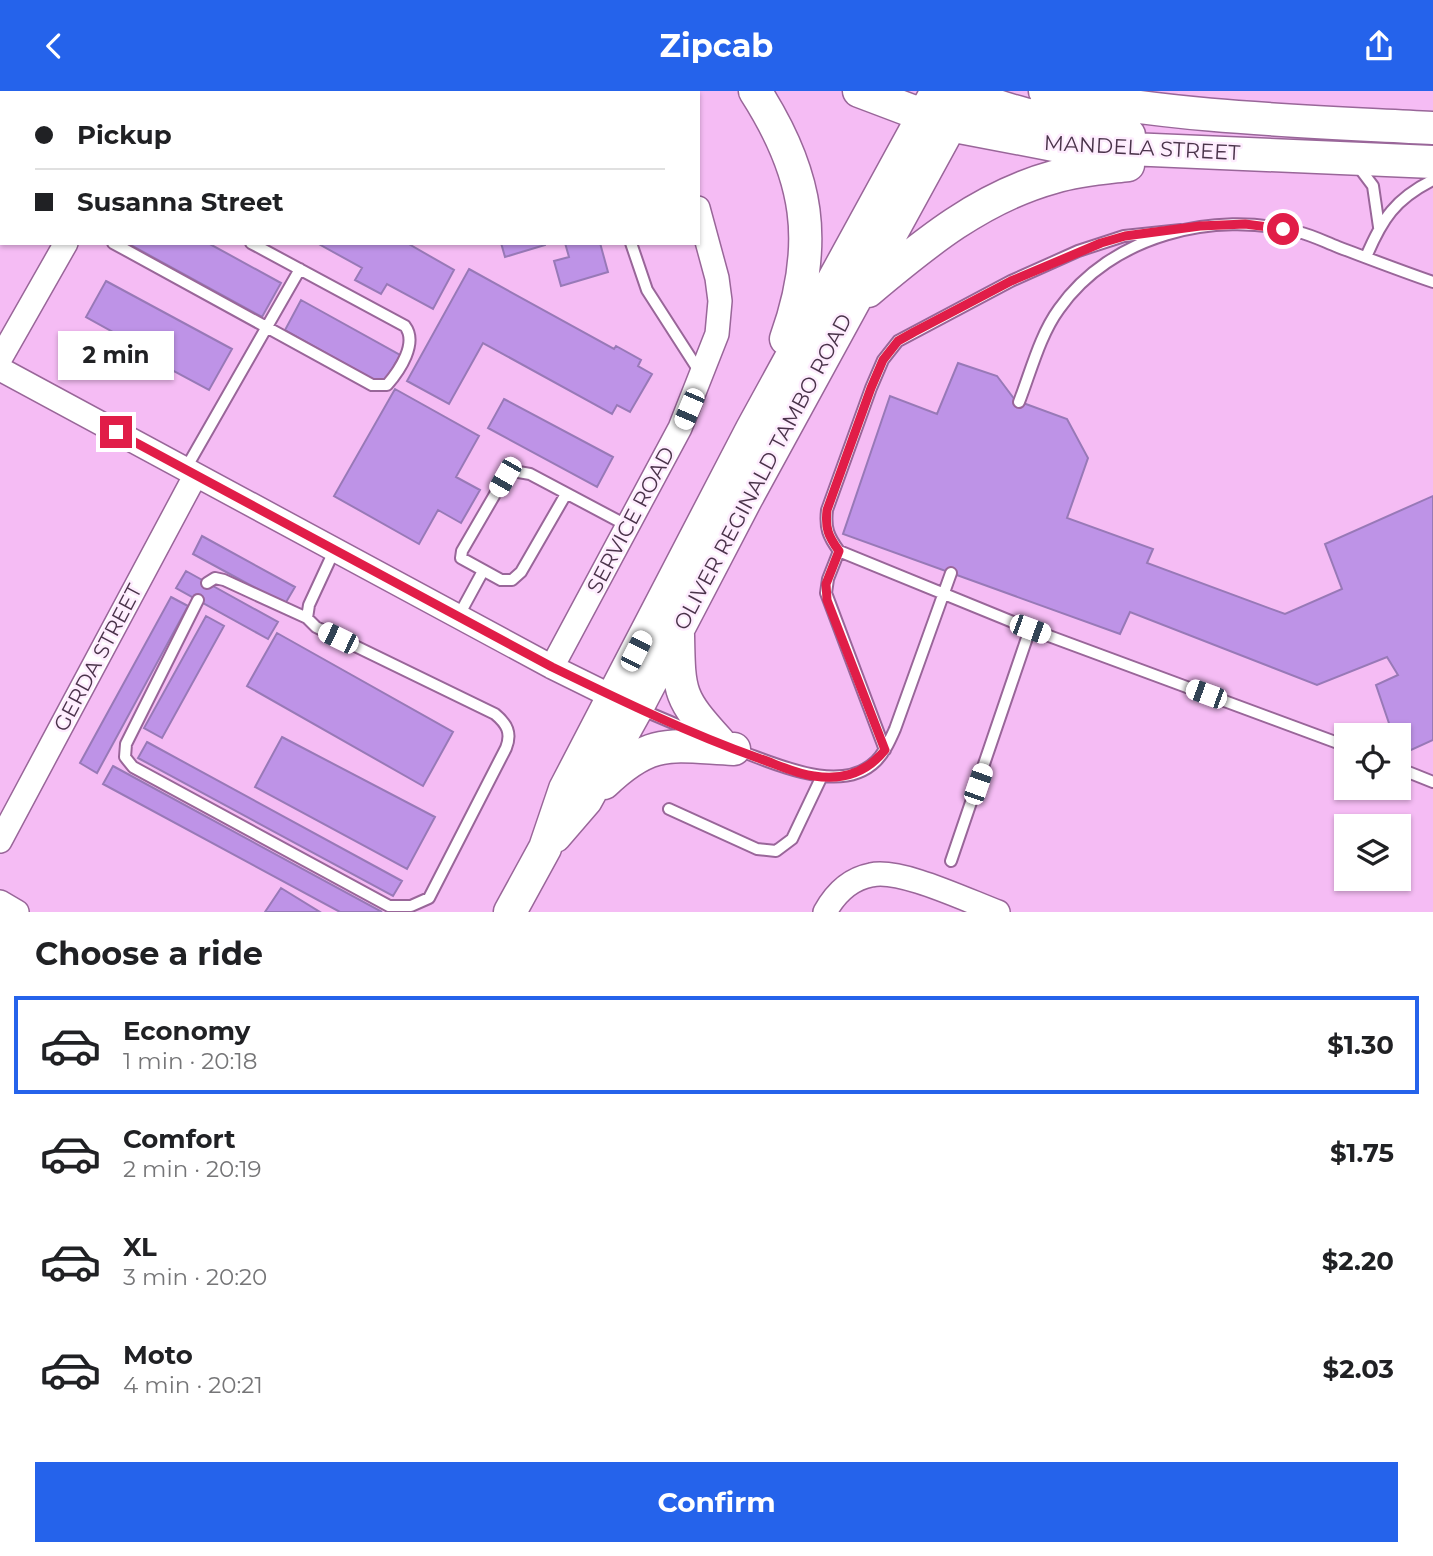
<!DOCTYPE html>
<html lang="en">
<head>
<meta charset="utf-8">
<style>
  body { margin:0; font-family:Montserrat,sans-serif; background:#f6f6f6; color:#202124; height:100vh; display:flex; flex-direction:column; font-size:26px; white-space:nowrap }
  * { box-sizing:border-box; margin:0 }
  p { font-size:23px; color:#757577 }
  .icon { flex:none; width:38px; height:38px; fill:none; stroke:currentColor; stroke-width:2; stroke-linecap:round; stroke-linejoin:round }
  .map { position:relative; height:821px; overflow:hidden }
  .panel { display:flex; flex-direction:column; background:#fff; flex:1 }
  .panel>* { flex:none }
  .guide { position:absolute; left:0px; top:0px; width:700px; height:154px; box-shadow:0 2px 5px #0004; display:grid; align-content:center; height:154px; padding:0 35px; background:#fff }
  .fabs { position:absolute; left:1334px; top:632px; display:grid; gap:14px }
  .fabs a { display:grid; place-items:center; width:77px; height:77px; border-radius:0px; background:#fff; box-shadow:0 2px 5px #0004; font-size:35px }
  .end { position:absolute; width:32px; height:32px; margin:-16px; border:9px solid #e11d48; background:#fff; box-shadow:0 0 0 4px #fff }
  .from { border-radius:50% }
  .bubble { position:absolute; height:49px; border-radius:0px; background:#fff; box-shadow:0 2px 5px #0004; font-size:23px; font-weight:700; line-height:49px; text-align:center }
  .car { position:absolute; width:21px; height:42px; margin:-21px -10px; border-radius:9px; box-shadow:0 0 5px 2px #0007; background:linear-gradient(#fff 24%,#345 0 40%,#fff 0 76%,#345 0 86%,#fff 0) }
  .guide b { display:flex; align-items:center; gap:24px; height:66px; font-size:26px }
  .guide b+b { border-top:2px solid #e0e0e0 }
  .guide i { width:18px; height:18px; background:#202124 }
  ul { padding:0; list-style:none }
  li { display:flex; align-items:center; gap:21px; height:98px; margin:0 14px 10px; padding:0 21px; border:4px solid transparent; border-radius:0px }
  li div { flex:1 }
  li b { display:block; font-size:26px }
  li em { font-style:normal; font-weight:700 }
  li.on { border-color:#2563eb }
  li>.icon { width:63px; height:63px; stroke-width:1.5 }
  h2 { padding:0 35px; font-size:32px; line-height:84px }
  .action { display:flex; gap:14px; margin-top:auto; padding:14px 35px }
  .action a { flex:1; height:80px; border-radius:0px; background:#2563eb; color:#fff; font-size:28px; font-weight:700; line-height:80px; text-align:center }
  header { display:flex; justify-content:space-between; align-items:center; height:91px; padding:0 35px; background:#2563eb; color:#fff; font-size:32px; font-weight:700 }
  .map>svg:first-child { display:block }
  .building { fill:#be93e7; stroke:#9879b7; stroke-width:2 }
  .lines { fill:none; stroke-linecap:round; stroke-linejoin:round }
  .service-casing { stroke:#969; stroke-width:14 }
  .minor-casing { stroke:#969; stroke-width:26 }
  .secondary-casing { stroke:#969; stroke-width:35 }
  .service { stroke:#fff; stroke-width:10 }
  .minor { stroke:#fff; stroke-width:23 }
  .secondary { stroke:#fff; stroke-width:32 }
  .route { stroke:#e11d48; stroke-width:9 }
  .labels { text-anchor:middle; stroke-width:5; stroke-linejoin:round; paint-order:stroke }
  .street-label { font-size:21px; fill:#4a334a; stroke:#feedfe }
</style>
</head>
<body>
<header><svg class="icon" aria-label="back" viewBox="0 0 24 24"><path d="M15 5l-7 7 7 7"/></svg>Zipcab<svg class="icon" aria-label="share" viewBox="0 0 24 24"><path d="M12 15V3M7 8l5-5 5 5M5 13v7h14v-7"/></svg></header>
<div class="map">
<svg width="1433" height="821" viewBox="0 0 1433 821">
  <rect width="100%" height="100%" fill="#f5bcf4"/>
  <path class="building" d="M 275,0 L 377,0 L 376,2 Z
    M 403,0 L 547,0 L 546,2 Z
    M 127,152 L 208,152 L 281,192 L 262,226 Z
    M 317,152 L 407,152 L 454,179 L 433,218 L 387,193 L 381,203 L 355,189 L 362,177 Z
    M 501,152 L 545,152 L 545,154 L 505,166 Z
    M 565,152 L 600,152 L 608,181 L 561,195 L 554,170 L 569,166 Z
    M 469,178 L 614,258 L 616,255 L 641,269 L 638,275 L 652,283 L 630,321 L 617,314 L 612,323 L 483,252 L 449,313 L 407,290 Z
    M 106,190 L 232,258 L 209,299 L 159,272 L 154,281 L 131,268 L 138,255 L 86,226 Z
    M 301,209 L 400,264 L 383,294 L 285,239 Z
    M 958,272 L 997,285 L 1015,309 L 1067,328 L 1088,367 L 1067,427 L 1153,458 L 1147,472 L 1285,523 L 1342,498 L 1325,453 L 1433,405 L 1433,649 L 1400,664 L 1398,644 L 1393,644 L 1376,594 L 1398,584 L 1387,566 L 1317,594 L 1130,521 L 1120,543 L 843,443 L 890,305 L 937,323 Z
    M 395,298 L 479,345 L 456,386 L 480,399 L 461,432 L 438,419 L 419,453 L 334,405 Z
    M 504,308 L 613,366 L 597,396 L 488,337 Z
    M 202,445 L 295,496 L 285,513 L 193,463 Z
    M 186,480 L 278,531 L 268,548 L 176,497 Z
    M 171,506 L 188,515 L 97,682 L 80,672 Z
    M 206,525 L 224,535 L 162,647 L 144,637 Z
    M 277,542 L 453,641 L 423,695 L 247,595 Z
    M 282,646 L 435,726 L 407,778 L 255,696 Z
    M 147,651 L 402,790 L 393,805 L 138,667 Z
    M 113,675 L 382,821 L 340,821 L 103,693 Z
    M 281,797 L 320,821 L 265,821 Z"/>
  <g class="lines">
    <defs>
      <path id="service" d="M 594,0 L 594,2
        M 1358,75 L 1373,95 L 1379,136
        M 1181,139 L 1124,145 L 1078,160 L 1011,190 L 898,250 L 883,269 L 871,297 L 827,419 C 825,437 828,445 839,460 L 1030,538 L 1346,655
        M 113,152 L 372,294 L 387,294 C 400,279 418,252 405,235 L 251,152
        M 631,152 L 647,199 L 701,283
        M 1366,166 C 1382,128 1395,108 1433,89
        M 1019,311 C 1031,280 1040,244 1059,218 C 1111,144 1214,119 1298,141 C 1312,144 1325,151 1338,156 C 1370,168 1401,180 1433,191
        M 185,379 L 300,178
        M 566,403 L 521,481 L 512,489 L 501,489 L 461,467 L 462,460 L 505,386 L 513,380 L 530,383 L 628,435
        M 839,460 L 828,488 L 826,502 L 885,659
        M 198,509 L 126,653 L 125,666 L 133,676 L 389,815 L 411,815 L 429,807 L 506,657 C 512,642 507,633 495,623 L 316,536 L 307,527 L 224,489 L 215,487 L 207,492
        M 458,526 L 483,480
        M 307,527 L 309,514 L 334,460
        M 640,618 L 699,643
        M 737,659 C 775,672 841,705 876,670 C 885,661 890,649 895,638 L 951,482
        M 1398,677 L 1433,691
        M 669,718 L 757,758 L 776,760 L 792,748 L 822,685
        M 951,770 L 1030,538"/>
      <path id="minor" d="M 661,0 L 661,2
        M 150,2 L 151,0
        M 0,268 L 66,152
        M 0,278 L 552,576 L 627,613
        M 552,576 L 680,337 L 717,243 L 720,210 L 717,187 L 698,117
        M 0,750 L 195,385
        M 0,811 L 17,821
        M 825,821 C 835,803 850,788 871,784 C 900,777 968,810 998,821"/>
      <path id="secondary" d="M 755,0 C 809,84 820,153 786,248
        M 859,0 L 949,34 L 1059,55 L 1433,71
        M 968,0 C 994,23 1091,36 1129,44
        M 1045,0 C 1172,27 1303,30 1433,37
        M 868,200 C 925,152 981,106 1054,86 C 1078,79 1103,77 1128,74
        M 678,544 C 679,603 679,607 719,651
        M 604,692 C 652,646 671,655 734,658
        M 555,745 L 586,709 L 637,617 L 746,408 L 969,0
        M 510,821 L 545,757 L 565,698 L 752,338 L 937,0"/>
    </defs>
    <use href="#service" class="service-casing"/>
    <use href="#minor" class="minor-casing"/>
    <use href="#secondary" class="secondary-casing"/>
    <use href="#service" class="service"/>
    <use href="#minor" class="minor"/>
    <use href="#secondary" class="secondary"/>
  </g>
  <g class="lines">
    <path class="route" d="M 116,341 L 552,576 C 620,609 688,642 758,667 C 776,673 796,683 814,685 C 844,690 867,681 885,659 L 827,509 L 826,493 L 839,460 C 828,445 825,437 827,419 L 871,297 L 883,269 L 898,250 L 914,241 L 1011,190 L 1101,152 L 1125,145 L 1200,135 L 1245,133 L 1283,138"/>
  </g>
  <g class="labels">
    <g class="street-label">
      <text transform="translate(1142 57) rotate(3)" y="7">MANDELA STREET</text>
      <text transform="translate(763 381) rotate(-62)" y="7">OLIVER REGINALD TAMBO ROAD</text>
      <text transform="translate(631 429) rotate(-62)" y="7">SERVICE ROAD</text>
      <text transform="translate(98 567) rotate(-62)" y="7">GERDA STREET</text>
    </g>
  </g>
</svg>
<div class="fabs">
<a><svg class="icon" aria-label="locate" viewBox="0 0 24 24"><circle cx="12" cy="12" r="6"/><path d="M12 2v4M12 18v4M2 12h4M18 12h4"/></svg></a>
<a><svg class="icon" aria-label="layers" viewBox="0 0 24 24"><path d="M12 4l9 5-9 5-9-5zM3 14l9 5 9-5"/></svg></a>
</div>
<i class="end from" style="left:1283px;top:138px"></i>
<i class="end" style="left:116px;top:341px"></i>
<div class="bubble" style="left:58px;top:240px;width:116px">2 min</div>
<i class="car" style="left:689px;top:318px;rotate:203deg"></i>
<i class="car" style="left:505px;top:386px;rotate:210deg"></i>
<i class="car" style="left:1030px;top:538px;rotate:110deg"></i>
<i class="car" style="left:338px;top:547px;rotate:296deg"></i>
<i class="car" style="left:636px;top:560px;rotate:27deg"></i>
<i class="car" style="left:1206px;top:603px;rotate:290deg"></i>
<i class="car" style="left:978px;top:693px;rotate:19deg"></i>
<div class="guide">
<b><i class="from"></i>Pickup</b>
<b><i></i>Susanna Street</b>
</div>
</div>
<section class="panel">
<h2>Choose a ride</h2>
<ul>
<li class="on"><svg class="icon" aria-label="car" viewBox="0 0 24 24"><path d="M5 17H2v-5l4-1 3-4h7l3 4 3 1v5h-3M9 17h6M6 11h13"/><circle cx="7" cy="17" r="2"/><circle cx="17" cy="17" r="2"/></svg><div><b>Economy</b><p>1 min · 20:18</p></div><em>$1.30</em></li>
<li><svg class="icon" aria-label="car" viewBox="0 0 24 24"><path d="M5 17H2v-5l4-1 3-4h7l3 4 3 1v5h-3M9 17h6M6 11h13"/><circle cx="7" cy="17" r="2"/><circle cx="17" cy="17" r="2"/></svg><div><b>Comfort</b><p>2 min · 20:19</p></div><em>$1.75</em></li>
<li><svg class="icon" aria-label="car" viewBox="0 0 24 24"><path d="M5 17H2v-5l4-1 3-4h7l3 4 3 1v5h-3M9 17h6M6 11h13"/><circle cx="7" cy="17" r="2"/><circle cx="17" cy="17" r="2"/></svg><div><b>XL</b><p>3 min · 20:20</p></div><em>$2.20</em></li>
<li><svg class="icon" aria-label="car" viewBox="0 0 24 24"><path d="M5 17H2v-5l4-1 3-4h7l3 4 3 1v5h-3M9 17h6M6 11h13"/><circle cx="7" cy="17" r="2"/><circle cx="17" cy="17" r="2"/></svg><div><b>Moto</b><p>4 min · 20:21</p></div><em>$2.03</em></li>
</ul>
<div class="action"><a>Confirm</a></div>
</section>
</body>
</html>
